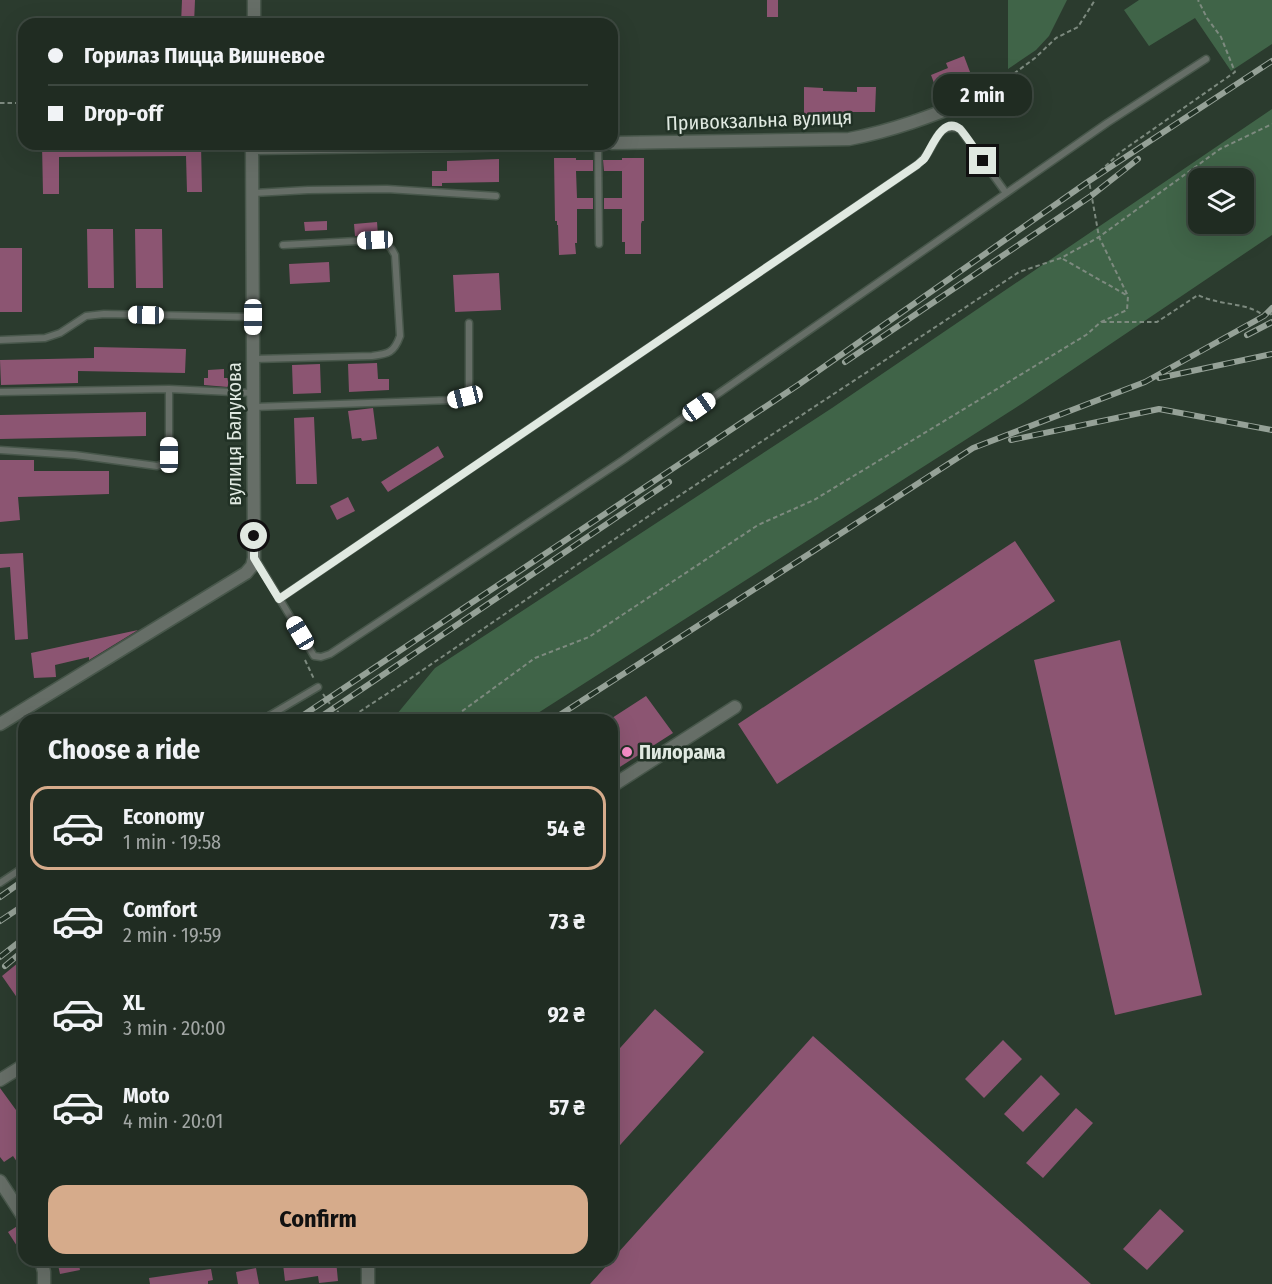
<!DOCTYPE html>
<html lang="en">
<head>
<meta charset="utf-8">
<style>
  body { margin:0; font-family:"Fira Sans Condensed",sans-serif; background:#2d382f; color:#f1f3f6; height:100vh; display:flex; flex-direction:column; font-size:22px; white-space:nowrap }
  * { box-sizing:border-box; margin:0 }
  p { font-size:20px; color:#a2a7a5 }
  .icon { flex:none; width:33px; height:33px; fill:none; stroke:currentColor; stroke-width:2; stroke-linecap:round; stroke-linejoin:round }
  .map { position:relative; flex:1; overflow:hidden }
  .side { position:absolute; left:18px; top:714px; width:600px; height:552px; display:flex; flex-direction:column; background:#202c22; border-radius:18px; box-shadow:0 6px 24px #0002,0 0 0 2px #3d4840 }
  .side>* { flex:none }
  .banner { position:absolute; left:18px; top:18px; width:600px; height:132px; border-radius:18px; box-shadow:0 6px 24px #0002,0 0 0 2px #3d4840; display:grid; align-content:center; height:132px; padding:0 30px; background:#202c22 }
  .fabs { position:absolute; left:1188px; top:168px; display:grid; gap:12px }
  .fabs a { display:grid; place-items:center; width:66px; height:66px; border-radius:12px; background:#202c22; box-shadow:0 6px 24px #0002,0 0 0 2px #3d4840; font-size:30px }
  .end { position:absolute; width:27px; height:27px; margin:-14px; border:8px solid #e0e9e1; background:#111; box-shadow:0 0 0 3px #111 }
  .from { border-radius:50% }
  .bubble { position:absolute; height:42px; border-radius:18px; background:#202c22; box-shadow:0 6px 24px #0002,0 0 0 2px #3d4840; font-size:20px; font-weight:700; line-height:42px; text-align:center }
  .car { position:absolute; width:18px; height:36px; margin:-18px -9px; border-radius:8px; box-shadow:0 0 4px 2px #0007; background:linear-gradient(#fff 24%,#345 0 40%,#fff 0 76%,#345 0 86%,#fff 0) }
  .banner b { display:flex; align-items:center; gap:21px; height:57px; font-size:22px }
  .banner b+b { border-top:2px solid #3d4840 }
  .banner i { width:15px; height:15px; background:#f1f3f6 }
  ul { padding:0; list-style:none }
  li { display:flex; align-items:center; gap:18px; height:84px; margin:0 12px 9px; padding:0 18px; border:3px solid transparent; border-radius:18px }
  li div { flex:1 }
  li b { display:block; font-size:22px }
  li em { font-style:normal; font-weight:700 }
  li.current { border-color:#d6ab8b }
  li>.icon { width:54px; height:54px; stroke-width:1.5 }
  h2 { padding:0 30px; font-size:27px; line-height:72px }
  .action { display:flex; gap:12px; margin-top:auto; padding:12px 30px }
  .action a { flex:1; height:69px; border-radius:18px; background:#d6ab8b; color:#111; font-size:24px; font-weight:700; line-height:69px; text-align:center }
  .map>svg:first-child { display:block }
  .green { fill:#406448; fill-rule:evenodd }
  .building { fill:#8c5572 }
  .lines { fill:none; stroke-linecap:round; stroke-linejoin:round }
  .lane-casing { stroke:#48574b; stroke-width:9 }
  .street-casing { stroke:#48574b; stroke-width:15 }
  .path { stroke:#7d8a7f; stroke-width:2; stroke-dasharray:4.5 3; stroke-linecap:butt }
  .lane { stroke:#666e67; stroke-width:6 }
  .street { stroke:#666e67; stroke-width:12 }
  .rail-casing { stroke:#95a197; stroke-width:6 }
  .rail { stroke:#213125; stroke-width:4; stroke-dasharray:11; stroke-linecap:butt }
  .route { stroke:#e0e9e1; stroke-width:8 }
  .poi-dot { fill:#f98fc9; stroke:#213125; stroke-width:2 }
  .labels { text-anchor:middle; stroke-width:5; stroke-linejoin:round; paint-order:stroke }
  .street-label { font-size:20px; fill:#e0e9e1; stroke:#213125 }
  .poi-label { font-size:20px; font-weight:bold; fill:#e0e9e1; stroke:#213125; text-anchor:start }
</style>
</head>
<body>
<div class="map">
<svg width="1272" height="1284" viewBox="0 0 1272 1284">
  <rect width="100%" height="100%" fill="#2b3b2e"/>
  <path class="green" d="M 1008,0 L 1067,0 L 1049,36 L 1036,50 L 1008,69 Z
    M 1139,0 L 1272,0 L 1272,44 L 1231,71 L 1195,18 L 1149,46 L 1124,10 Z
    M 1272,109 L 1272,235 L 1023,403 L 527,720 L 392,720 L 435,668 L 832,408 ZM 1244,178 L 1244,224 L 1198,224 L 1198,178 Z"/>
  <path class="building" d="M 182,0 L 195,0 L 194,24 L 181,24 Z
    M 767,0 L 778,0 L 778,17 L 767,17 Z
    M 964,56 L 973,80 L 955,87 L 954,85 L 937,91 L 931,75 L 948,68 L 946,63 Z
    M 804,87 L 823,88 L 823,91 L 857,92 L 857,87 L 876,87 L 875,112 L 844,112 L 844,124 L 830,124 L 830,115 L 804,115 Z
    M 42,144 L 201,144 L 202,192 L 187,192 L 186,156 L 59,157 L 59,194 L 43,194 Z
    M 554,158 L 576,158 L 576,160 L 593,160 L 593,171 L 576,171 L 577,198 L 593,198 L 593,209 L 577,209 L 577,243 L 575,243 L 576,254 L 559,255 L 558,225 L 557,225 L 557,221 L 555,221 Z
    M 622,158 L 644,158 L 644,221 L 642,221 L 641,224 L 641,254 L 625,254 L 625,242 L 622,242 L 622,209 L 604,209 L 604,198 L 622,198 L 622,171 L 604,171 L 603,160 L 622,160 Z
    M 499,159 L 499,182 L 442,183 L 442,186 L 432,186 L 432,171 L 447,171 L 447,161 Z
    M 327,221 L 327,230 L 305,231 L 304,222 Z
    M 377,222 L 378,235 L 355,236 L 354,224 Z
    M 87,229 L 113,229 L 114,288 L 88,288 Z
    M 135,229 L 162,229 L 163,288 L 136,288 Z
    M 0,248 L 22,248 L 22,312 L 0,312 Z
    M 329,262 L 330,282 L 290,284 L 289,264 Z
    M 499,273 L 501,310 L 455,312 L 453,275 Z
    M 94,347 L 186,349 L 185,373 L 78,371 L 78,383 L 1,385 L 0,360 L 94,358 Z
    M 377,363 L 378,379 L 389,379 L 389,390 L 349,392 L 348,364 Z
    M 320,364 L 321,393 L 293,394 L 292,365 Z
    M 224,369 L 224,378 L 228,378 L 228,387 L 204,385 L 204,378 L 208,378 L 208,370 Z
    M 373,408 L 377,439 L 362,441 L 361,438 L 352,439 L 348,411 Z
    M 146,412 L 146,436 L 0,439 L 0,415 Z
    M 314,417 L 317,484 L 296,484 L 294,418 Z
    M 438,446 L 444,457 L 388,492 L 381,482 Z
    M 0,460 L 34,460 L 34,471 L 109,471 L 109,494 L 18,497 L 20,520 L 0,522 Z
    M 348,497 L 355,511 L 337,520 L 330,506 Z
    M 1015,541 L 1055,601 L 777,784 L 738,724 Z
    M 23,553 L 28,639 L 15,640 L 10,567 L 0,568 L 0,554 Z
    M 138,630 L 89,660 L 89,657 L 55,665 L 56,677 L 34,678 L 31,653 Z
    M 1120,640 L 1202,995 L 1115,1015 L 1034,660 Z
    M 646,696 L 673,733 L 612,772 L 612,718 Z
    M 24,958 L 24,995 L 18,999 L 2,976 Z
    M 655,1009 L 704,1052 L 612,1154 L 612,1057 Z
    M 813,1036 L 1091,1284 L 590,1284 Z
    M 1003,1040 L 1022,1059 L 984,1098 L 965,1079 Z
    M 1041,1075 L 1060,1094 L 1023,1132 L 1004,1114 Z
    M 0,1088 L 24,1121 L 24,1172 L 13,1156 L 4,1162 L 0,1157 Z
    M 1076,1108 L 1093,1123 L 1043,1178 L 1026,1163 Z
    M 1160,1209 L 1184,1231 L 1147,1270 L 1123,1249 Z
    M 19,1225 L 24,1226 L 24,1257 L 8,1232 Z
    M 57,1260 L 78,1260 L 80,1270 L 60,1274 Z
    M 310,1260 L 336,1260 L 338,1281 L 319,1283 L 318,1276 L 285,1281 L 283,1264 Z
    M 256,1268 L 259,1284 L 238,1284 L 236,1272 Z
    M 211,1269 L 213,1280 L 208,1281 L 208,1284 L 150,1284 L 149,1278 Z"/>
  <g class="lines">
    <defs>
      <path id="lane" d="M 598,144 L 599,244
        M 252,193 L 308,190 L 387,189 L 496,196
        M 0,340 L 45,338 L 60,333 L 86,316 L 104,314 L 253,317
        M 253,359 L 372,356 C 388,354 394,353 400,336 L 395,255 C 390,245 386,242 375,240 L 283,245
        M 0,392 L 169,389 L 253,393
        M 253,407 L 453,400 L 465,397 L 469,393 L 469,323
        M 0,450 L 75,455 L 157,466 L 165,463 L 169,455 L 169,389
        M 255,558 L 314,656 L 321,657 L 330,654 L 623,460 L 1107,123 L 1206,59
        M 279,599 L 917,165 C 919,163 922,161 924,158 C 936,145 936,122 960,129 L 1006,193
        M 262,720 L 318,687
        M 0,883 L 24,867"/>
      <path id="street" d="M 254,24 L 254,0
        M 612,143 L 849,139 C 892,131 932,116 973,99
        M 252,148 L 527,144
        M 0,724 L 246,573 L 252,566 L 254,558 L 252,144
        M 612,786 L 735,707
        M 0,1080 L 24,1065
        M 0,1181 L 24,1218
        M 41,1260 L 44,1272 L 44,1284
        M 368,1260 L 368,1284"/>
    </defs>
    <use href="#lane" class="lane-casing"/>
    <use href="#street" class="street-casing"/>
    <path class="path" d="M 982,93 L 1008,78 L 1035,58 L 1056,38 L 1078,27 L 1095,0
      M 0,103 L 24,103
      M 1063,259 L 1128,296
      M 1102,322 L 1157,322 L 1198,295 C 1202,297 1207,299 1212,300 C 1228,305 1250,304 1264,316 L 1272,314
      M 305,660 L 314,679
      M 323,694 L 330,704 L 335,707 L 343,720
      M 347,720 L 414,676 L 656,511 L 1019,272 L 1061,258 L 1099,237 L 1220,149 L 1272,124
      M 450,720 L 535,658 L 589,637 L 758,525 L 814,500 L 1086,335 L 1101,322 L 1127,310 L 1128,296 L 1099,237 L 1089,181 L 1122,151 L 1235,72 L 1221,37 L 1207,18 L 1198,0"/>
    <use href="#lane" class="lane"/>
    <use href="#street" class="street"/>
    <defs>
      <path id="rail" d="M 1247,335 L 1272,322
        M 845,362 L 1091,196 L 1138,159
        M 1159,378 L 1272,354
        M 1011,440 L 1159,409 L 1272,430
        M 296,720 L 798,385 L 1089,181 L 1272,61
        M 316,720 L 669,482
        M 552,720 L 973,448 L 1145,382 L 1264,316 L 1272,308
        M 0,897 L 24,880
        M 0,921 L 24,905
        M 0,957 L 24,938
        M 5,966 L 24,950"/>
    </defs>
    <use href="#rail" class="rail-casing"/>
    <use href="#rail" class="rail"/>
  </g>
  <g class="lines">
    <path class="route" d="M 254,536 L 254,558 L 279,599 L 917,165 C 919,163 922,161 924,159 C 931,150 942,115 960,129 C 965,134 978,154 983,161"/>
  </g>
  <circle class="poi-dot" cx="627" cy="752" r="6"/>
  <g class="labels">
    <g class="street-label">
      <text transform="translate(759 120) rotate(-2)" y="7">Привокзальна вулиця</text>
      <text transform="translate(234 434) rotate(-90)" y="7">вулиця Балукова</text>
    </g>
    <g class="poi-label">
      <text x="639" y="759">Пилорама</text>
    </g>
  </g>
</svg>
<div class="fabs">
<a><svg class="icon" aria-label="layers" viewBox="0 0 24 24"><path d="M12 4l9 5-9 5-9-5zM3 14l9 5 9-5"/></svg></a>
</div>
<i class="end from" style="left:254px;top:536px"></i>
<i class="end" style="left:983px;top:161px"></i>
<div class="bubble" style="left:933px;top:74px;width:99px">2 min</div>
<i class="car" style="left:375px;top:240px;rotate:267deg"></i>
<i class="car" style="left:146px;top:315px;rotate:271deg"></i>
<i class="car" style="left:253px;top:317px;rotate:180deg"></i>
<i class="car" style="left:465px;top:397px;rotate:256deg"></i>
<i class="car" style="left:699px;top:407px;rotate:55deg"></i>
<i class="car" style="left:169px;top:455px;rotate:0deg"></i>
<i class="car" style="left:300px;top:633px;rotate:329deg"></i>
<div class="banner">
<b><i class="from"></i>Горилаз Пицца Вишневое</b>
<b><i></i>Drop-off</b>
</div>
<section class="side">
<h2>Choose a ride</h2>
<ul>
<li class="current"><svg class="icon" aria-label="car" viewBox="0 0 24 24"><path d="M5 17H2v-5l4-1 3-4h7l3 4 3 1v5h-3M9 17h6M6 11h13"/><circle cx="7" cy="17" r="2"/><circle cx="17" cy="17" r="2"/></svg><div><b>Economy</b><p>1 min · 19:58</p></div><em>54 ₴</em></li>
<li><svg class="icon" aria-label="car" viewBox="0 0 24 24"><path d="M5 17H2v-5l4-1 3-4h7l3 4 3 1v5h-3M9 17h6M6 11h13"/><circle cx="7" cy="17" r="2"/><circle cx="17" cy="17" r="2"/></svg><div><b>Comfort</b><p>2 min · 19:59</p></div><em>73 ₴</em></li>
<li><svg class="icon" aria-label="car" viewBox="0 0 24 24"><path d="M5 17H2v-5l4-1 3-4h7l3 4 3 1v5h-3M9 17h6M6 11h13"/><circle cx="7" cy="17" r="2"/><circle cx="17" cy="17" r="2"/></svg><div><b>XL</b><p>3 min · 20:00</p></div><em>92 ₴</em></li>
<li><svg class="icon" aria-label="car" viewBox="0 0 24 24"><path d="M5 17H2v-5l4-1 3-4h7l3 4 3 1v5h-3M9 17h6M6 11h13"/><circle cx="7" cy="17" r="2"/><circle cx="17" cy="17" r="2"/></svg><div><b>Moto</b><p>4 min · 20:01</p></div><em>57 ₴</em></li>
</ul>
<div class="action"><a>Confirm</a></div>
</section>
</div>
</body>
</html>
